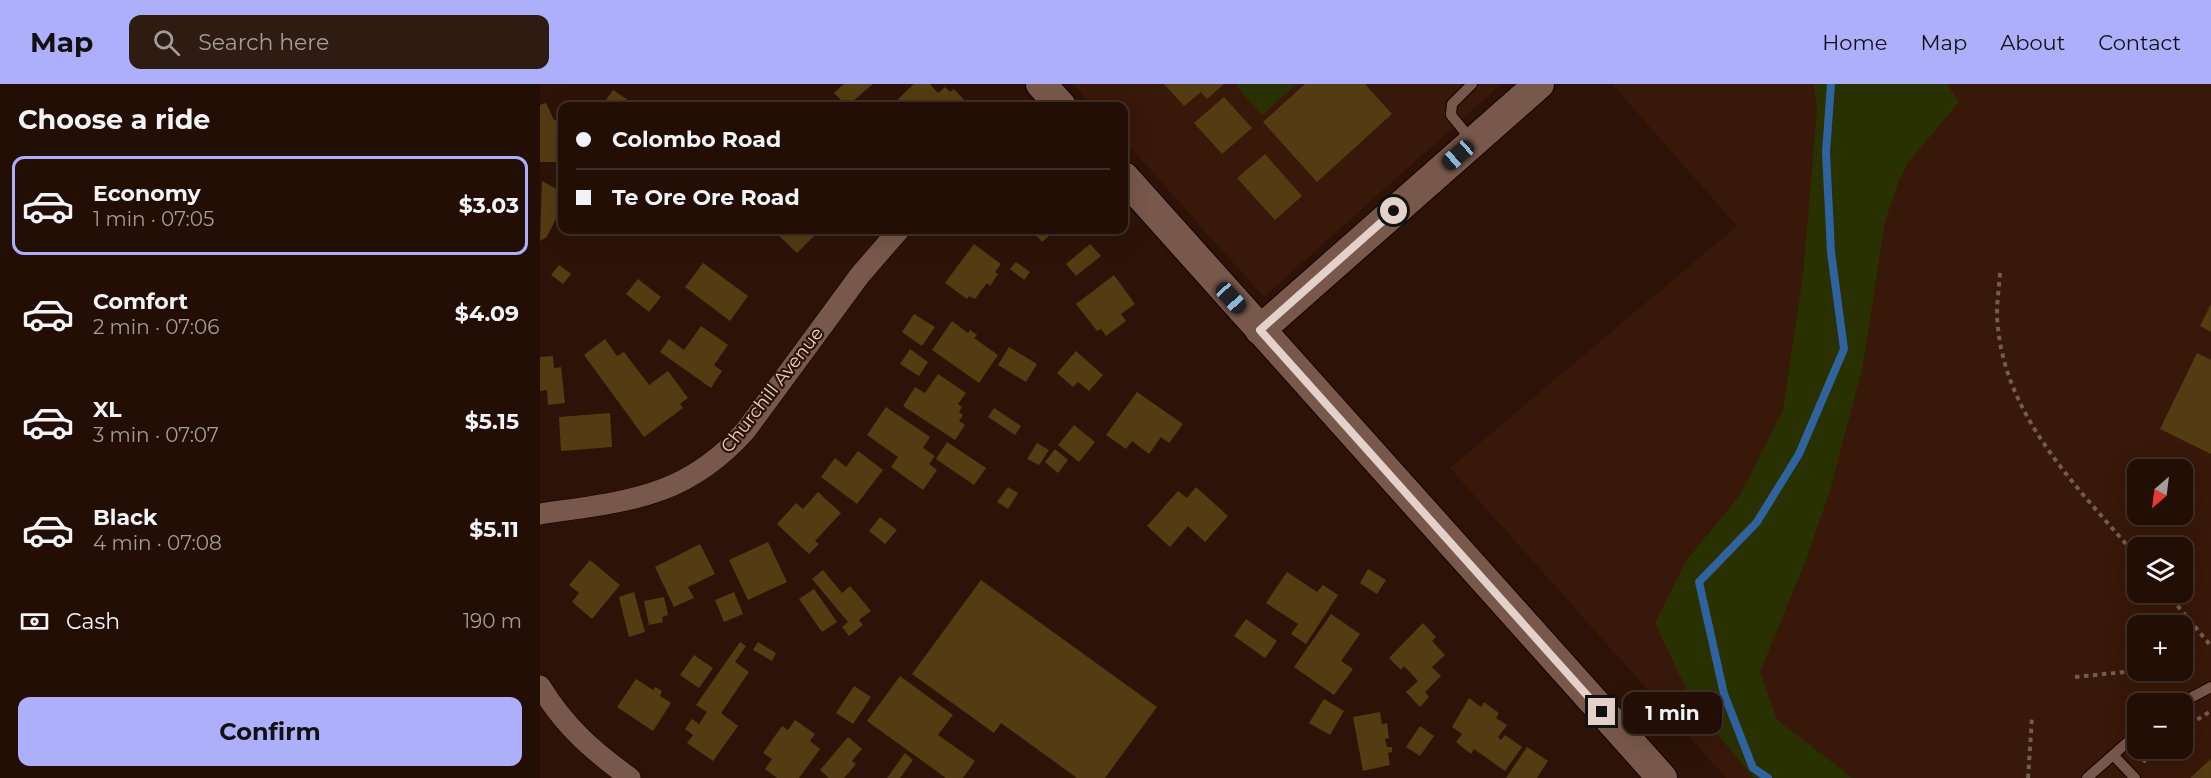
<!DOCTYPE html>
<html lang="en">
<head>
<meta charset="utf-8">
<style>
  body { margin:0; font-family:Montserrat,sans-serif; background:#2e1c13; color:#f1f3f6; height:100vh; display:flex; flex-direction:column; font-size:22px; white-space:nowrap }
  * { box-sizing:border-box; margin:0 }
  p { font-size:20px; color:#a29c9a }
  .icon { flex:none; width:33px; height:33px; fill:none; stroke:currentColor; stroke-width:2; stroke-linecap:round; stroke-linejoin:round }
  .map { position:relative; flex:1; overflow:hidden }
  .panel { display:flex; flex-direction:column; background:#220e05; width:540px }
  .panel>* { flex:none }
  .hud { position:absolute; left:18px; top:18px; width:570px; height:132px; border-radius:12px; box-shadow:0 6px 24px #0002,0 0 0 2px #3f2e27; display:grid; align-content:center; height:132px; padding:0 18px; background:#220e05 }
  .needle { width:39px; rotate:208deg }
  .tools { position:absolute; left:1587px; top:375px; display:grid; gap:12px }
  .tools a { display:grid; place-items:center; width:66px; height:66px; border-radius:12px; background:#220e05; box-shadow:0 6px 24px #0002,0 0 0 2px #3f2e27; font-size:30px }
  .end { position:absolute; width:27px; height:27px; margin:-14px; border:8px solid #e4d1c9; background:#111; box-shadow:0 0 0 3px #111 }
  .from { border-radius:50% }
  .bubble { position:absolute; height:42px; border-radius:12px; background:#220e05; box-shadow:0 6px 24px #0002,0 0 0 2px #3f2e27; font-size:20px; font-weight:700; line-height:42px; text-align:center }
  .car { position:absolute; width:18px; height:36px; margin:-18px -9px; border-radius:8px; box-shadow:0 0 4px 2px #0007; background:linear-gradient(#222 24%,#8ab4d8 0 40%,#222 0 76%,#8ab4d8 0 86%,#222 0) }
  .hud b { display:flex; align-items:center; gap:21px; height:57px; font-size:22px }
  .hud b+b { border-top:2px solid #3f2e27 }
  .hud i { width:15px; height:15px; background:#f1f3f6 }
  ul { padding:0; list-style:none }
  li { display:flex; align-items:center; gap:18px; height:99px; margin:0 12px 9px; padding:0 6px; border:3px solid transparent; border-radius:12px }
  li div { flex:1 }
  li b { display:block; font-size:22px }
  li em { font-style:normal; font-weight:700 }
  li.active { border-color:#adaffb }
  li>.icon { width:54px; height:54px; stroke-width:1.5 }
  h2 { padding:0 18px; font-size:27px; line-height:72px }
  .pay { display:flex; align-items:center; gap:15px; height:66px; padding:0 18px; font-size:22px }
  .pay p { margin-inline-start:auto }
  .button { display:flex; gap:12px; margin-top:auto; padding:12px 18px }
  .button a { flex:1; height:69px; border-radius:12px; background:#adaffb; color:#111; font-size:24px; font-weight:700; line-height:69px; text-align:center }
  header { display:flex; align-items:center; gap:36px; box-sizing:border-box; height:84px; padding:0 30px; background:#adaffb; color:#111 }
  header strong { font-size:28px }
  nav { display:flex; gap:33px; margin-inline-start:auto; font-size:21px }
  .search { width:420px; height:54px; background:#2e1c13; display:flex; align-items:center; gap:15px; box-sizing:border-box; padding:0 21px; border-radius:12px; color:#a29c9a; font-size:22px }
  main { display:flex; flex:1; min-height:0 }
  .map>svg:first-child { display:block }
  .built { fill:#381808; fill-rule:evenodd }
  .green { fill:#2a3100 }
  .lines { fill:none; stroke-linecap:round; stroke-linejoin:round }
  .stream { stroke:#2e639f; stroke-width:8 }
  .building { fill:#533c11 }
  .lane-casing { stroke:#140100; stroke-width:12 }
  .street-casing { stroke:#140100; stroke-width:22 }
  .secondary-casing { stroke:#140100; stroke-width:32 }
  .path { stroke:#735c52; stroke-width:4; stroke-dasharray:4.5 4.5; stroke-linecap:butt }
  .lane { stroke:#78584a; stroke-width:10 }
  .street { stroke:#78584a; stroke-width:21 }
  .secondary { stroke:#78584a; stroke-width:30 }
  .route { stroke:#e4d1c9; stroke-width:8 }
  .labels { text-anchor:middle; stroke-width:4.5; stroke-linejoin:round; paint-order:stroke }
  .street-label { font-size:18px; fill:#e4d1c9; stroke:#2d1307 }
</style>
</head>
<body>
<header>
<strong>Map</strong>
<div class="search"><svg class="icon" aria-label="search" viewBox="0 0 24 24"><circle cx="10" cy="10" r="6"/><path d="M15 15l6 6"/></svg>Search here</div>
<nav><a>Home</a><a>Map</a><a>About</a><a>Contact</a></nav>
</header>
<main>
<section class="panel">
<h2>Choose a ride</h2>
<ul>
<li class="active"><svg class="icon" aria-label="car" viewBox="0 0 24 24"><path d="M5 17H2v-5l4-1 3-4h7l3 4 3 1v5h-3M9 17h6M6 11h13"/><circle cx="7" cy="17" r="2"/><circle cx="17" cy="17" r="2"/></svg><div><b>Economy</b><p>1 min · 07:05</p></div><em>$3.03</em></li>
<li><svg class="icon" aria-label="car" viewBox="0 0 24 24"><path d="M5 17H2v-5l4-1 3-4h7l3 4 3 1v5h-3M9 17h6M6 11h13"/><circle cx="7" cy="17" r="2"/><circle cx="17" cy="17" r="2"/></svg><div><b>Comfort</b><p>2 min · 07:06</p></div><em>$4.09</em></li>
<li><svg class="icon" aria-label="car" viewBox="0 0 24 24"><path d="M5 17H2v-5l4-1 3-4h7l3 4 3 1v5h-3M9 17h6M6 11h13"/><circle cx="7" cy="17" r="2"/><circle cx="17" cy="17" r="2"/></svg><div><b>XL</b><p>3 min · 07:07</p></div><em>$5.15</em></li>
<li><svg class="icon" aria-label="car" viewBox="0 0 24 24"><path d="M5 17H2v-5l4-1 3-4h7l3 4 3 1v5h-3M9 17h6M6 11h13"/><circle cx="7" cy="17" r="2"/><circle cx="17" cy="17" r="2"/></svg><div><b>Black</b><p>4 min · 07:08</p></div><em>$5.11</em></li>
</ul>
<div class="pay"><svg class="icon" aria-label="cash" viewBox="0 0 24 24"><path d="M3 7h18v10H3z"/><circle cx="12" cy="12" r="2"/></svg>Cash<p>190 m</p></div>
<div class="button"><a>Confirm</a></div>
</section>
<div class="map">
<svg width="1671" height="694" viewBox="0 0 1671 694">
  <rect width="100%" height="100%" fill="#2d1307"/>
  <path class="built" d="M 533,0 L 961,0 L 724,213 L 584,56 L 584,22 L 553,22 Z
    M 1072,0 L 1671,0 L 1671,694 L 1186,694 L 910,384 L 1197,142 ZM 1598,386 L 1642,386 L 1642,430 L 1598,430 ZM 1598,464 L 1642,464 L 1642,508 L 1598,508 ZM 1598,542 L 1642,542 L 1642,586 L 1598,586 ZM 1598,620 L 1642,620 L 1642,664 L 1598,664 Z"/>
  <path class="green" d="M 698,0 L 757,0 L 722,31 L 696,2 Z
    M 1274,0 L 1407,0 L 1419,18 L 1367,80 L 1359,97 L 1345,137 L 1323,281 L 1290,407 L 1265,478 L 1220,588 L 1237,636 L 1313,694 L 1214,694 L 1154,622 L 1115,539 L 1146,477 L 1200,411 L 1243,326 L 1263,191 L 1277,26 Z"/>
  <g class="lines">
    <path class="stream" d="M 1228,694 L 1213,684 L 1184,610 L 1159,498 L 1217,438 L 1259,370 L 1304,265 L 1291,168 L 1286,68 L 1291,0"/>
  </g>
  <path class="building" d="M 304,0 L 333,0 L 307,22 L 294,9 Z
    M 374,0 L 390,0 L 398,9 L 405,3 L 410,8 L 414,5 L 426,18 L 421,22 L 365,22 L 358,15 Z
    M 624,0 L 684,0 L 667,15 L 661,8 L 644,22 Z
    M 765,0 L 825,0 L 852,30 L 777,98 L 723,38 Z
    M 73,6 L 97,22 L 62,22 Z
    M 684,13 L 712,44 L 682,70 L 654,39 Z
    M 6,19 L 14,36 L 22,36 L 22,65 L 20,65 L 22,78 L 0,78 L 0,21 Z
    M 725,70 L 762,112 L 735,136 L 697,94 Z
    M 2,97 L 22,108 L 22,122 L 7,153 L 0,157 Z
    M 233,146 L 280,146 L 257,169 Z
    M 491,146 L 516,146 L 502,158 Z
    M 434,160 L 461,180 L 455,188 L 458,190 L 450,202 L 447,199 L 435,215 L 429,212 L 427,215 L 405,199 Z
    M 550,160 L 561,172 L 536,192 L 526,180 Z
    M 476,178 L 490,188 L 484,196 L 470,185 Z
    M 163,179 L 208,212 L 190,237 L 145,203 Z
    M 19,181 L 31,190 L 23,200 L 11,191 Z
    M 574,191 L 595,220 L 581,230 L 586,237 L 566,252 L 561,245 L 557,247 L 536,220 Z
    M 98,195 L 121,213 L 109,228 L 86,210 Z
    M 1671,220 L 1671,248 L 1660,242 Z
    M 374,230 L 395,243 L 382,262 L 362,248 Z
    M 412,237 L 428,249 L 430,246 L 437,251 L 434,254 L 458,271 L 439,299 L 392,266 Z
    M 161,242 L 188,261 L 174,281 L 182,287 L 171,304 L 120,268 L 129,255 L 144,266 Z
    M 65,255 L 77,272 L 84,268 L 109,301 L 128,287 L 148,314 L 140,320 L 143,324 L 104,353 L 44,271 Z
    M 469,263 L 497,280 L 486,298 L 458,281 Z
    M 370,265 L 388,278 L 379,292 L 360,280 Z
    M 536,267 L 563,291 L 549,307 L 538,298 L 533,303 L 517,289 Z
    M 1657,269 L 1671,276 L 1671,370 L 1620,345 Z
    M 13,272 L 14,284 L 21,283 L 25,319 L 8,321 L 7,306 L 0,307 L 0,273 Z
    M 398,290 L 426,309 L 418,320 L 422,323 L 419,328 L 423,331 L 419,337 L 425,341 L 415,356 L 363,322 L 375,303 L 385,309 Z
    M 597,308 L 643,340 L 629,359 L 621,353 L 609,370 L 592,357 L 586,365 L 566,351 Z
    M 346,323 L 390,353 L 383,364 L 395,372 L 389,380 L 397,386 L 383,406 L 351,383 L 358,373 L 327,351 Z
    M 454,324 L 481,342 L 475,351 L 448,333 Z
    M 70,329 L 72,363 L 21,367 L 19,333 Z
    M 534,341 L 555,358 L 539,378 L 518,361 Z
    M 407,358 L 446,384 L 434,401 L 396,375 Z
    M 497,359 L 509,366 L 499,381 L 487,375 Z
    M 515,365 L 528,376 L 518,389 L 505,378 Z
    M 318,367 L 343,386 L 317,420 L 281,393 L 295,374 L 306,383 Z
    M 468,403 L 478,409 L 468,425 L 457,418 Z
    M 656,403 L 688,432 L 665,458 L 648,442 L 630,463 L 607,442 L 638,407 L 647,414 Z
    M 278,408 L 301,429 L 275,457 L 279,460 L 269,470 L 237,440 L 256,419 L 263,425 Z
    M 340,433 L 357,446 L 345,460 L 329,447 Z
    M 228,458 L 247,498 L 208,516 L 189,476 Z
    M 160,460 L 175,490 L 148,503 L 154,514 L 134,523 L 115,483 Z
    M 50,476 L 80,501 L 52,535 L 32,518 L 39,509 L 29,501 Z
    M 828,485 L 846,496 L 837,510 L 820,499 Z
    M 283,486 L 302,509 L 310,502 L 331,527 L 319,536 L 323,541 L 309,552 L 302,543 L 308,538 L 272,495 Z
    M 747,488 L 777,508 L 783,501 L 798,511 L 766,560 L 751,550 L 758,540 L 726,519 Z
    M 441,496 L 617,623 L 565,694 L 537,694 L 461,639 L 454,649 L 372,590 Z
    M 274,505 L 297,538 L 282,548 L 259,515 Z
    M 94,508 L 105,548 L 89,553 L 79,513 Z
    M 194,508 L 203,530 L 184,538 L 175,516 Z
    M 124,513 L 128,531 L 122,533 L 123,538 L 109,541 L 104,517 Z
    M 791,530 L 820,550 L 801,577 L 813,585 L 794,611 L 754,583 Z
    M 706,535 L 737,557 L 725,574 L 694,552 Z
    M 883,539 L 896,553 L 892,557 L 905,571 L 892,583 L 901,592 L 885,608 L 889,613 L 880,623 L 866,608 L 878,597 L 864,582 L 861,586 L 849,574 Z
    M 200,558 L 206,562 L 195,578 L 209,588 L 181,629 L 198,642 L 173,677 L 147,659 L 153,651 L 145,645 L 152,635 L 159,640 L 167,628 L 156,621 Z
    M 218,558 L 236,569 L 232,577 L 213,566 Z
    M 154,571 L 173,584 L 159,604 L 140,591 Z
    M 360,592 L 413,631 L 398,651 L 435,677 L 423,694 L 406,694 L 327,637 Z
    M 96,595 L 113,606 L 115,603 L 122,607 L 120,612 L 131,619 L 113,647 L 77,623 Z
    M 314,602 L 331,613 L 313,640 L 296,629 Z
    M 929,614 L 941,623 L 944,618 L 959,629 L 956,634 L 967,641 L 958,653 L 961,656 L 965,651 L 982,663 L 965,687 L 934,665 L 931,670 L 916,658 L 922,650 L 912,643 Z
    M 784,615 L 804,627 L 790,651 L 769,639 Z
    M 840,628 L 842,640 L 847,639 L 849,654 L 845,655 L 847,663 L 852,663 L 852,668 L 848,669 L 850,681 L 823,687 L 813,633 Z
    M 255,636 L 275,650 L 270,657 L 280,665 L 259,694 L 237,694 L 225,685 L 232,675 L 223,669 L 242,642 L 248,646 Z
    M 880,642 L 894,652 L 880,672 L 866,663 Z
    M 308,653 L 322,665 L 312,677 L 316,680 L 304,694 L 289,694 L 280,686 Z
    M 987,663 L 1008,677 L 997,694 L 966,694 Z
    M 365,669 L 373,676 L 360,694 L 347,694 Z
    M 1671,675 L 1671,694 L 1650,694 Z"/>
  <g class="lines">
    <defs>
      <path id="lane" d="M 932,0 L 912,20 L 911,31 L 933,58
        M 1639,620 L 1671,603
        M 1573,671 L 1595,694
        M 1547,694 L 1598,649"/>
      <path id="street" d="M 0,430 C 86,417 145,415 206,346 L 320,191 L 359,146
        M 0,602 C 25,643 52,666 90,694"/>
      <path id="secondary" d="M 501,0 L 521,22
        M 584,93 L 1122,694
        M 720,246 L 999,0"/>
    </defs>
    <use href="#lane" class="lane-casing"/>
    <use href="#street" class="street-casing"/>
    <use href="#secondary" class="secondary-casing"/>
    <path class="path" d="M 1460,189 C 1459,203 1457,217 1457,231 C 1461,331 1538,403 1598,474
      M 1626,508 L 1671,562
      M 1535,593 L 1604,586
      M 1642,645 L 1671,627
      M 1603,678 L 1617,664
      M 1488,694 L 1492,633"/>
    <use href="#lane" class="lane"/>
    <use href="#street" class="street"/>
    <use href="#secondary" class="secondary"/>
  </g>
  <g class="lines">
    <path class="route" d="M 854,127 L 720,246 L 1062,628"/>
  </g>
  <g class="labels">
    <g class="street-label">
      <text transform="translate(232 306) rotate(-52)" y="6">Churchill Avenue</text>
    </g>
  </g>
</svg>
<div class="tools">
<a><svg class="needle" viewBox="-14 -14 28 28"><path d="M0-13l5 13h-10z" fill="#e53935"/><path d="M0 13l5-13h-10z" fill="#a29c9a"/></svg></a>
<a><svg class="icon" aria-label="layers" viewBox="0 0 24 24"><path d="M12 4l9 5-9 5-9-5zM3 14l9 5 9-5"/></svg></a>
<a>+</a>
<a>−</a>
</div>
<i class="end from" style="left:854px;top:127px"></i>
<i class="end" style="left:1062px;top:628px"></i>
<div class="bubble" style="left:1083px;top:608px;width:99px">1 min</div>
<i class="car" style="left:918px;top:71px;rotate:229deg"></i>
<i class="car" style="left:691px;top:214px;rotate:138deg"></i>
<div class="hud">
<b><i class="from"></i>Colombo Road</b>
<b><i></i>Te Ore Ore Road</b>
</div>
</div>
</main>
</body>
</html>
